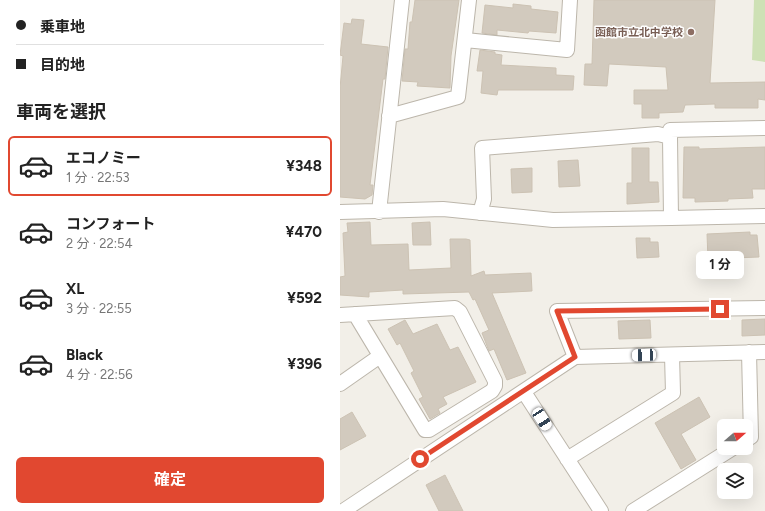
<!DOCTYPE html>
<html lang="ja">
<head>
<meta charset="utf-8">
<style>
  body { margin:0; font-family:Figtree,"Noto Sans JP",sans-serif; background:#f2f2f2; color:#222; height:100vh; display:flex; flex-direction:column; font-size:15px; white-space:nowrap }
  * { box-sizing:border-box; margin:0 }
  p { font-size:13px; color:#767676 }
  .icon { flex:none; width:22px; height:22px; fill:none; stroke:currentColor; stroke-width:2; stroke-linecap:round; stroke-linejoin:round }
  .map { position:relative; flex:1; overflow:hidden }
  .sheet { display:flex; flex-direction:column; background:#fff; width:340px }
  .sheet>* { flex:none }
  .top-card { display:grid; align-content:center; height:88px; padding:0 16px; background:#fff }
  .needle { width:26px; rotate:70deg }
  .buttons { position:absolute; left:377px; top:419px; display:grid; gap:8px }
  .buttons a { display:grid; place-items:center; width:36px; height:36px; border-radius:6px; background:#fff; box-shadow:0 4px 16px #0002; font-size:20px }
  .end { position:absolute; width:18px; height:18px; margin:-9px; border:5px solid #e14830; background:#fff; box-shadow:0 0 0 2px #fff }
  .from { border-radius:50% }
  .bubble { position:absolute; height:28px; border-radius:6px; background:#fff; box-shadow:0 4px 16px #0002; font-size:13px; font-weight:700; line-height:28px; text-align:center }
  .car { position:absolute; width:12px; height:24px; margin:-12px -6px; border-radius:5px; box-shadow:0 0 3px 1px #0007; background:linear-gradient(#fff 24%,#345 0 40%,#fff 0 76%,#345 0 86%,#fff 0) }
  .top-card b { display:flex; align-items:center; gap:14px; height:38px; font-size:15px }
  .top-card b+b { border-top:1px solid #e0e0e0 }
  .top-card i { width:10px; height:10px; background:#222 }
  ul { padding:0; list-style:none }
  li { display:flex; align-items:center; gap:12px; height:60px; margin:0 8px 6px; padding:0 8px; border:2px solid transparent; border-radius:6px }
  li div { flex:1 }
  li b { display:block; font-size:15px }
  li em { font-style:normal; font-weight:700 }
  li.active { border-color:#e14830 }
  li>.icon { width:36px; height:36px; stroke-width:1.5 }
  h2 { padding:0 16px; font-size:18px; line-height:48px }
  .cta { display:flex; gap:8px; margin-top:auto; padding:8px 16px }
  .cta a { flex:1; height:46px; border-radius:6px; background:#e14830; color:#fff; font-size:16px; font-weight:700; line-height:46px; text-align:center }
  main { display:flex; flex:1; min-height:0 }
  .map>svg:first-child { display:block }
  .green { fill:#cee1b5 }
  .building { fill:#d2cabe; stroke:#ccc2b3 }
  .lines { fill:none; stroke-linecap:round; stroke-linejoin:round }
  .minor-casing { stroke:#bcb6ab; stroke-width:16 }
  .minor { stroke:#fff; stroke-width:14 }
  .route { stroke:#e14830; stroke-width:5 }
  .education-dot { fill:#8d6e63; stroke:#fff; stroke-width:1.5 }
  .labels { text-anchor:middle; stroke-width:3; stroke-linejoin:round; paint-order:stroke }
  .education-label { font-size:11px; font-weight:bold; fill:#785e54; stroke:#fff; text-anchor:end }
</style>
</head>
<body>
<main>
<section class="sheet">
<div class="top-card">
<b><i class="from"></i>乗車地</b>
<b><i></i>目的地</b>
</div>
<h2>車両を選択</h2>
<ul>
<li class="active"><svg class="icon" aria-label="car" viewBox="0 0 24 24"><path d="M5 17H2v-5l4-1 3-4h7l3 4 3 1v5h-3M9 17h6M6 11h13"/><circle cx="7" cy="17" r="2"/><circle cx="17" cy="17" r="2"/></svg><div><b>エコノミー</b><p>1 分 · 22:53</p></div><em>¥348</em></li>
<li><svg class="icon" aria-label="car" viewBox="0 0 24 24"><path d="M5 17H2v-5l4-1 3-4h7l3 4 3 1v5h-3M9 17h6M6 11h13"/><circle cx="7" cy="17" r="2"/><circle cx="17" cy="17" r="2"/></svg><div><b>コンフォート</b><p>2 分 · 22:54</p></div><em>¥470</em></li>
<li><svg class="icon" aria-label="car" viewBox="0 0 24 24"><path d="M5 17H2v-5l4-1 3-4h7l3 4 3 1v5h-3M9 17h6M6 11h13"/><circle cx="7" cy="17" r="2"/><circle cx="17" cy="17" r="2"/></svg><div><b>XL</b><p>3 分 · 22:55</p></div><em>¥592</em></li>
<li><svg class="icon" aria-label="car" viewBox="0 0 24 24"><path d="M5 17H2v-5l4-1 3-4h7l3 4 3 1v5h-3M9 17h6M6 11h13"/><circle cx="7" cy="17" r="2"/><circle cx="17" cy="17" r="2"/></svg><div><b>Black</b><p>4 分 · 22:56</p></div><em>¥396</em></li>
</ul>
<div class="cta"><a>確定</a></div>
</section>
<div class="map">
<svg width="425" height="511" viewBox="0 0 425 511">
  <rect width="100%" height="100%" fill="#f2efe8"/>
  <path class="green" d="M 414,0 L 425,0 L 425,62 L 412,60 Z"/>
  <path class="building" d="M 75,0 L 119,0 L 111,56 L 110,88 L 77,86 L 78,82 L 62,81 L 65,49 L 68,49 L 70,22 L 72,22 Z
    M 254,0 L 375,0 L 370,83 L 425,82 L 425,100 L 418,99 L 418,108 L 375,108 L 375,104 L 345,105 L 343,112 L 319,113 L 319,118 L 302,118 L 302,104 L 294,104 L 294,90 L 328,90 L 326,67 L 269,64 L 267,86 L 244,85 L 245,64 L 252,64 Z
    M 173,4 L 191,6 L 191,9 L 218,12 L 216,33 L 189,31 L 188,33 L 157,30 L 157,35 L 142,33 L 145,5 L 173,8 Z
    M 12,19 L 24,20 L 21,44 L 48,47 L 45,79 L 43,79 L 30,185 L 33,185 L 32,195 L 25,199 L 0,197 L 0,88 L 3,56 L 0,55 L 4,23 L 11,24 Z
    M 140,50 L 155,52 L 155,54 L 162,55 L 161,65 L 216,68 L 216,75 L 234,76 L 233,90 L 158,90 L 157,95 L 141,93 L 143,71 L 137,71 Z
    M 344,147 L 359,147 L 359,149 L 425,147 L 425,189 L 412,189 L 413,198 L 388,199 L 388,201 L 355,202 L 355,198 L 343,198 Z
    M 292,148 L 309,148 L 309,182 L 318,182 L 319,202 L 287,204 L 287,183 L 292,183 Z
    M 238,160 L 240,186 L 219,187 L 218,161 Z
    M 192,168 L 192,192 L 172,193 L 171,169 Z
    M 30,222 L 31,245 L 68,244 L 69,270 L 111,268 L 110,239 L 126,239 L 130,240 L 131,276 L 144,271 L 145,275 L 191,273 L 192,291 L 152,293 L 186,373 L 167,380 L 154,349 L 149,351 L 142,333 L 149,330 L 135,299 L 133,300 L 129,292 L 63,294 L 63,290 L 29,292 L 29,297 L 0,295 L 0,277 L 5,276 L 3,233 L 8,232 L 7,223 Z
    M 90,222 L 91,245 L 73,245 L 72,223 Z
    M 410,232 L 410,235 L 417,235 L 419,257 L 368,259 L 367,234 Z
    M 296,238 L 310,238 L 310,242 L 318,242 L 319,257 L 297,258 Z
    M 425,319 L 425,335 L 402,336 L 402,320 Z
    M 65,320 L 73,334 L 97,324 L 110,350 L 118,347 L 136,382 L 103,397 L 107,404 L 98,409 L 100,413 L 90,419 L 79,399 L 83,397 L 71,373 L 74,371 L 60,343 L 57,345 L 48,329 Z
    M 310,320 L 311,338 L 279,339 L 278,321 Z
    M 359,397 L 370,417 L 341,434 L 356,460 L 341,469 L 315,423 Z
    M 12,412 L 26,436 L 0,450 L 0,419 Z
    M 105,475 L 123,511 L 99,511 L 86,485 Z"/>
  <g class="lines">
    <defs>
      <path id="minor" d="M 125,40 L 227,50 L 230,0
        M 49,116 L 118,97 L 129,0
        M 425,128 L 330,130 L 330,137 L 331,218 L 425,216
        M 0,212 L 103,209 L 213,220 L 331,218
        M 39,212 L 62,0
        M 140,213 L 144,199 L 142,148 L 318,134 L 330,137
        M 0,315 L 115,308 L 120,312 L 155,381 L 155,386 L 152,391 L 89,430 L 85,430 L 15,314
        M 235,357 L 217,311 L 425,308
        M 0,384 L 40,356
        M 184,392 L 261,511
        M 406,440 L 411,437 L 409,352
        M 227,459 L 333,393 L 332,355
        M 3,511 L 235,357 L 425,352
        M 293,511 L 393,448"/>
    </defs>
    <use href="#minor" class="minor-casing"/>
    <use href="#minor" class="minor"/>
  </g>
  <g class="lines">
    <path class="route" d="M 80,459 L 235,357 L 217,311 L 380,309"/>
  </g>
  <circle class="education-dot" cx="351" cy="32" r="4"/>
  <g class="labels">
    <g class="education-label">
      <text x="343" y="36">函館市立北中学校</text>
    </g>
  </g>
</svg>
<div class="buttons">
<a><svg class="needle" viewBox="-14 -14 28 28"><path d="M0-13l5 13h-10z" fill="#e53935"/><path d="M0 13l5-13h-10z" fill="#767676"/></svg></a>
<a><svg class="icon" aria-label="layers" viewBox="0 0 24 24"><path d="M12 4l9 5-9 5-9-5zM3 14l9 5 9-5"/></svg></a>
</div>
<i class="end from" style="left:80px;top:459px"></i>
<i class="end" style="left:380px;top:309px"></i>
<div class="bubble" style="left:356px;top:251px;width:48px">1 分</div>
<i class="car" style="left:304px;top:355px;rotate:268deg"></i>
<i class="car" style="left:202px;top:419px;rotate:147deg"></i>
</div>
</main>
</body>
</html>
